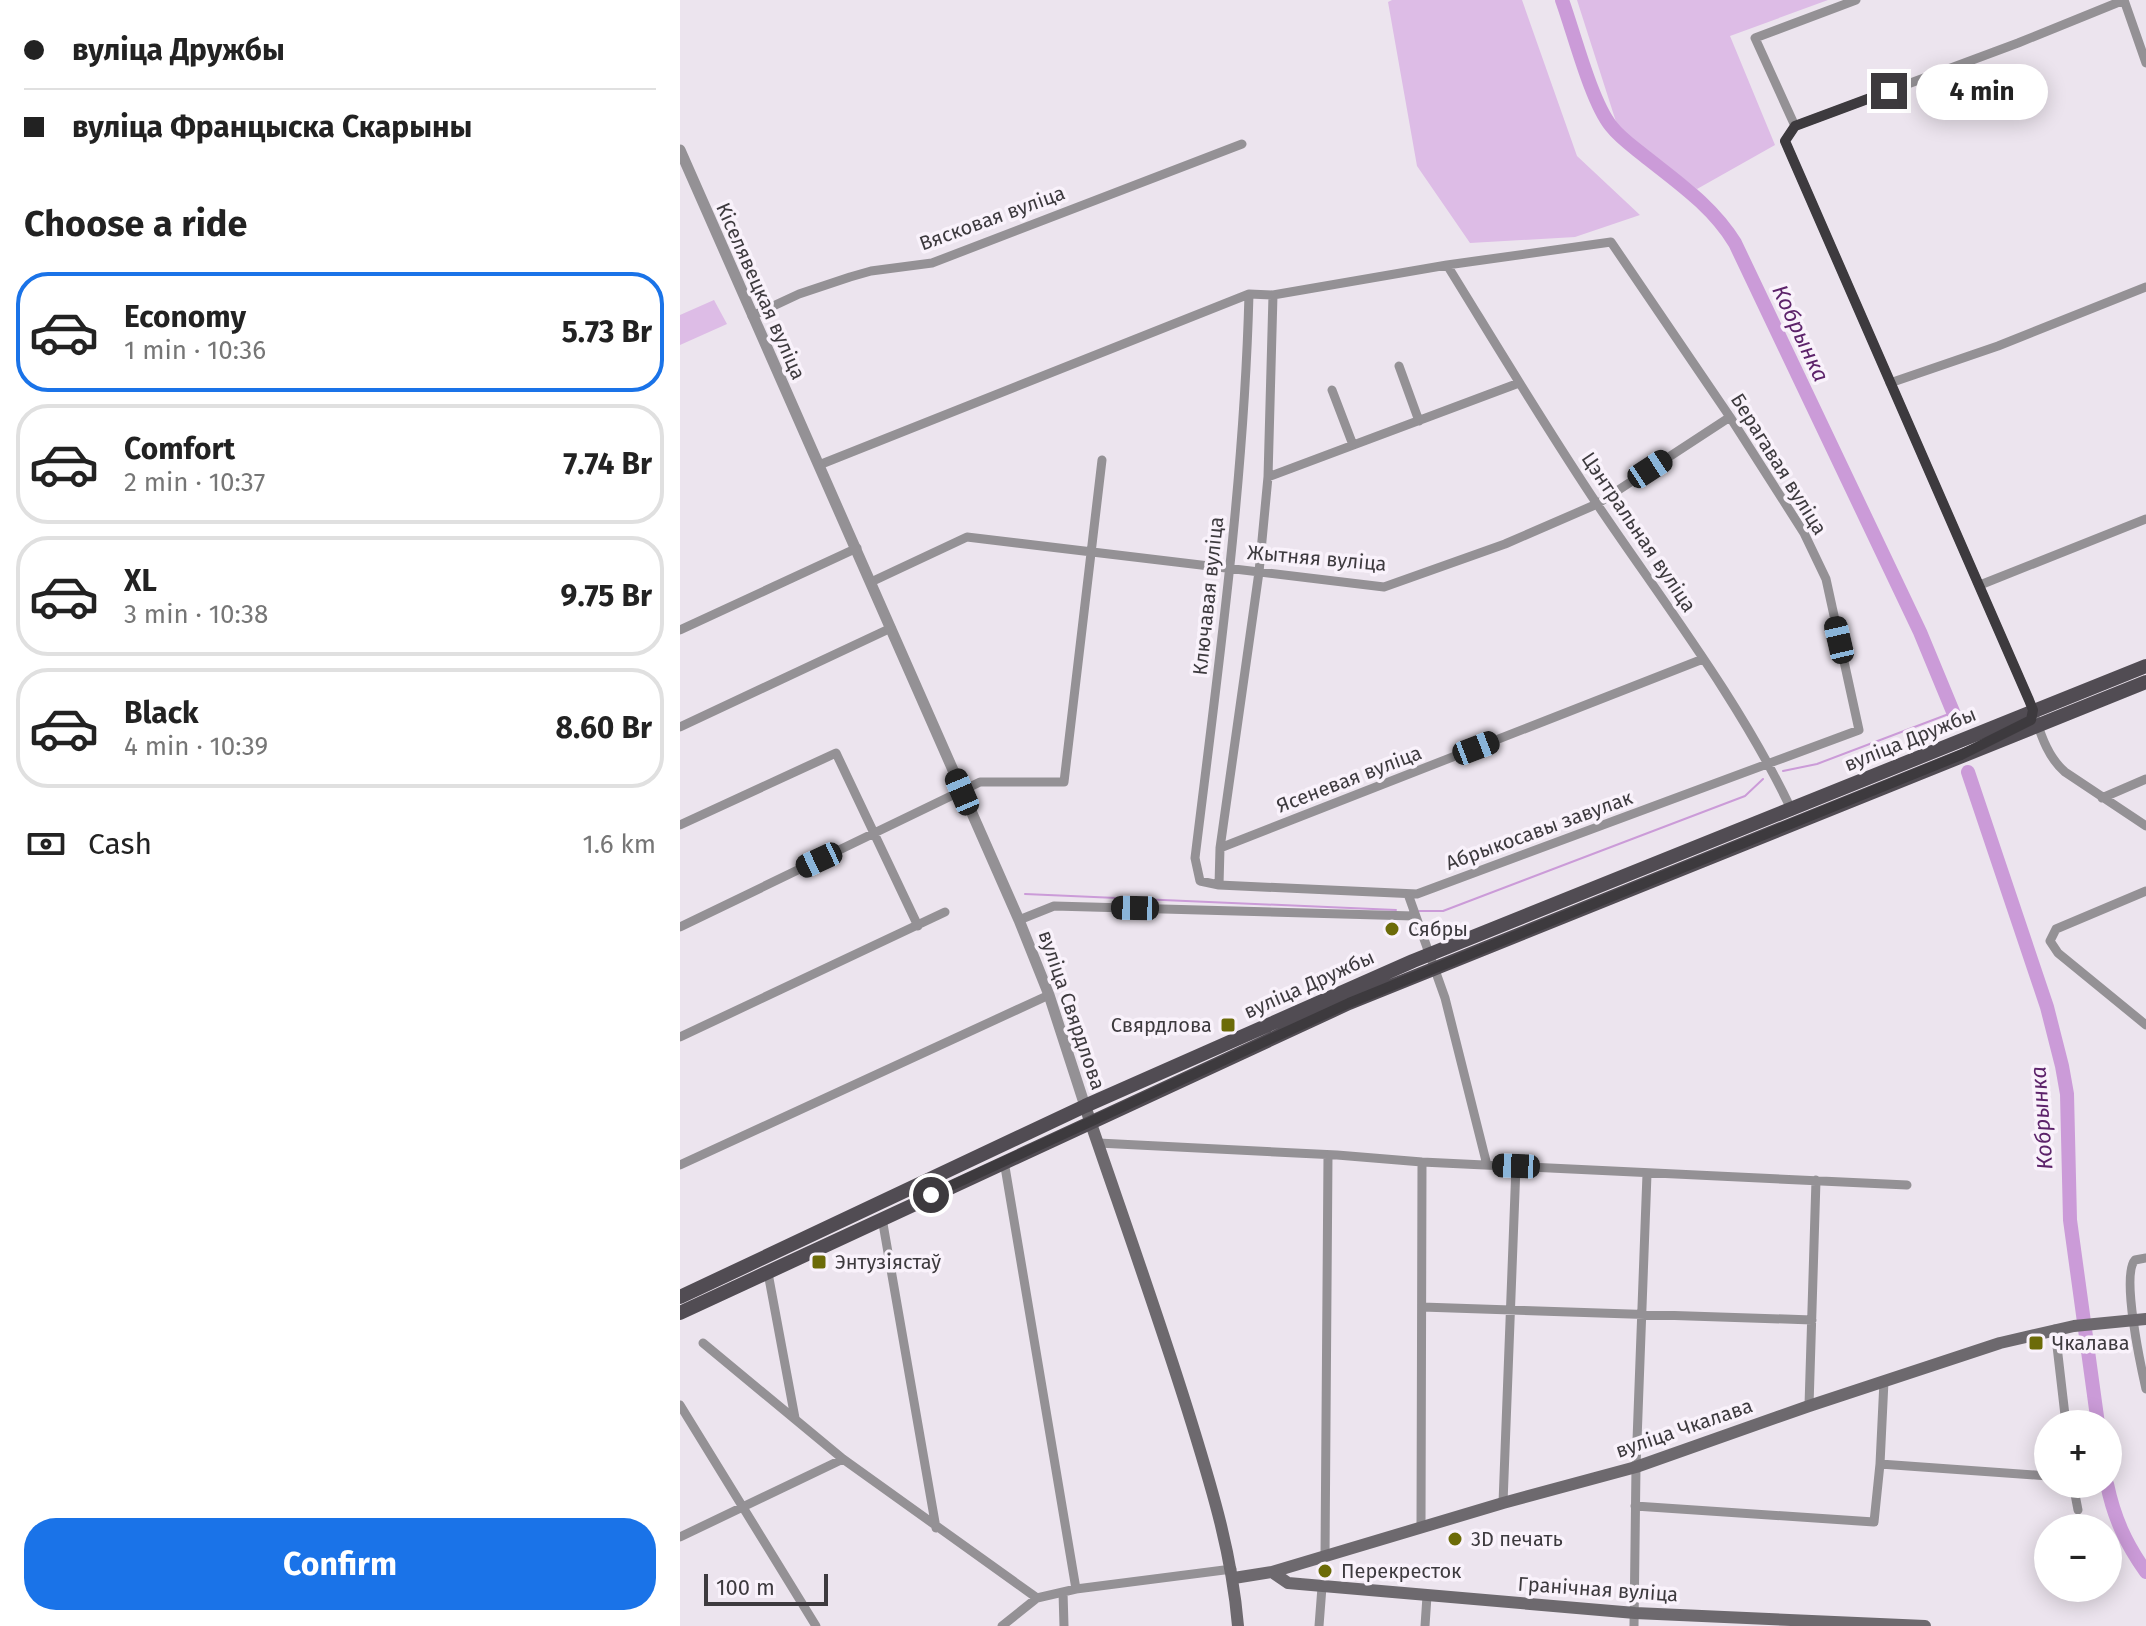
<!DOCTYPE html>
<html lang="en">
<head>
<meta charset="utf-8">
<style>
  body { margin:0; font-family:"Fira Sans",sans-serif; background:#f2f2f2; color:#222; height:100vh; display:flex; flex-direction:column; font-size:30px; white-space:nowrap }
  * { box-sizing:border-box; margin:0 }
  p { font-size:26px; color:#767676 }
  .icon { flex:none; width:44px; height:44px; fill:none; stroke:currentColor; stroke-width:2; stroke-linecap:round; stroke-linejoin:round }
  .map { position:relative; flex:1; overflow:hidden }
  .details { display:flex; flex-direction:column; background:#fff; width:680px }
  .details>* { flex:none }
  .hud { display:grid; align-content:center; height:176px; padding:0 24px; background:#fff }
  .fabs { position:absolute; left:1354px; top:1410px; display:grid; gap:16px }
  .fabs a { display:grid; place-items:center; width:88px; height:88px; border-radius:50%; background:#fff; box-shadow:0 4px 20px #0003; font-size:40px }
  .scale { position:absolute; left:24px; bottom:20px; width:124px; box-sizing:border-box; padding-left:8px; border:4px solid #3d3a3e; border-top:0; font-size:22px; line-height:28px; white-space:nowrap; color:#3d3a3e; -webkit-text-stroke:6px #f9f2fb; paint-order:stroke }
  .end { position:absolute; width:36px; height:36px; margin:-18px; border:10px solid #3d3a3e; background:#fff; box-shadow:0 0 0 4px #fff }
  .from { border-radius:50% }
  .bubble { position:absolute; height:56px; border-radius:28px; background:#fff; box-shadow:0 4px 20px #0003; font-size:26px; font-weight:700; line-height:56px; text-align:center }
  .car { position:absolute; width:24px; height:48px; margin:-24px -12px; border-radius:10px; box-shadow:0 0 6px 2px #0007; background:linear-gradient(#222 24%,#8ab4d8 0 40%,#222 0 76%,#8ab4d8 0 86%,#222 0) }
  .hud b { display:flex; align-items:center; gap:28px; height:76px; font-size:30px }
  .hud b+b { border-top:2px solid #e0e0e0 }
  .hud i { width:20px; height:20px; background:#222 }
  ul { padding:0; list-style:none }
  li { display:flex; align-items:center; gap:24px; height:120px; margin:0 16px 12px; padding:0 8px; border:4px solid #e0e0e0; border-radius:32px }
  li div { flex:1 }
  li b { display:block; font-size:30px }
  li em { font-style:normal; font-weight:700 }
  li.selected { border-color:#1a73e8 }
  li>.icon { width:72px; height:72px; stroke-width:1.5 }
  h2 { padding:0 24px; font-size:36px; line-height:96px }
  .pay { display:flex; align-items:center; gap:20px; height:88px; padding:0 24px; font-size:30px }
  .pay p { margin-inline-start:auto }
  .action { display:flex; gap:16px; margin-top:auto; padding:16px 24px }
  .action a { flex:1; height:92px; border-radius:32px; background:#1a73e8; color:#fff; font-size:32px; font-weight:700; line-height:92px; text-align:center }
  main { display:flex; flex:1; min-height:0 }
  .map>svg:first-child { display:block }
  .green { fill:#ddbce6 }
  .lines { fill:none; stroke-linecap:round; stroke-linejoin:round }
  .stream { stroke:#cb9bd8; stroke-width:2 }
  .river { stroke:#cb9bd8; stroke-width:14 }
  .minor { stroke:#949195; stroke-width:9 }
  .tertiary { stroke:#949195; stroke-width:11 }
  .secondary { stroke:#6d696e; stroke-width:12 }
  .primary { stroke:#514c53; stroke-width:14 }
  .route { stroke:#3d3a3e; stroke-width:10 }
  .poi-dot { fill:#6c6b08; stroke:#f9f2fb; stroke-width:3 }
  .labels { text-anchor:middle; stroke-width:7; stroke-linejoin:round; paint-order:stroke }
  .street-label { font-size:20px; fill:#3d3a3e; stroke:#f9f2fb }
  .poi-label { font-size:20px; fill:#3d3a3e; stroke:#f9f2fb; text-anchor:start }
  .water-label { font-size:22px; font-style:italic; fill:#5c226a; stroke:#f9f2fb }
</style>
</head>
<body>
<main>
<section class="details">
<div class="hud">
<b><i class="from"></i>вуліца Дружбы</b>
<b><i></i>вуліца Францыска Скарыны</b>
</div>
<h2>Choose a ride</h2>
<ul>
<li class="selected"><svg class="icon" aria-label="car" viewBox="0 0 24 24"><path d="M5 17H2v-5l4-1 3-4h7l3 4 3 1v5h-3M9 17h6M6 11h13"/><circle cx="7" cy="17" r="2"/><circle cx="17" cy="17" r="2"/></svg><div><b>Economy</b><p>1 min · 10:36</p></div><em>5.73 Br</em></li>
<li><svg class="icon" aria-label="car" viewBox="0 0 24 24"><path d="M5 17H2v-5l4-1 3-4h7l3 4 3 1v5h-3M9 17h6M6 11h13"/><circle cx="7" cy="17" r="2"/><circle cx="17" cy="17" r="2"/></svg><div><b>Comfort</b><p>2 min · 10:37</p></div><em>7.74 Br</em></li>
<li><svg class="icon" aria-label="car" viewBox="0 0 24 24"><path d="M5 17H2v-5l4-1 3-4h7l3 4 3 1v5h-3M9 17h6M6 11h13"/><circle cx="7" cy="17" r="2"/><circle cx="17" cy="17" r="2"/></svg><div><b>XL</b><p>3 min · 10:38</p></div><em>9.75 Br</em></li>
<li><svg class="icon" aria-label="car" viewBox="0 0 24 24"><path d="M5 17H2v-5l4-1 3-4h7l3 4 3 1v5h-3M9 17h6M6 11h13"/><circle cx="7" cy="17" r="2"/><circle cx="17" cy="17" r="2"/></svg><div><b>Black</b><p>4 min · 10:39</p></div><em>8.60 Br</em></li>
</ul>
<div class="pay"><svg class="icon" aria-label="cash" viewBox="0 0 24 24"><path d="M3 7h18v10H3z"/><circle cx="12" cy="12" r="2"/></svg>Cash<p>1.6 km</p></div>
<div class="action"><a>Confirm</a></div>
</section>
<div class="map">
<svg width="1466" height="1626" viewBox="0 0 1466 1626">
  <rect width="100%" height="100%" fill="#ece4ee"/>
  <path class="green" d="M 712,0 L 842,0 L 897,156 L 960,215 L 895,237 L 790,243 L 737,166 L 708,2 Z
    M 897,0 L 1148,0 L 1050,36 L 1095,145 L 1017,189 L 938,128 Z
    M 34,300 L 47,324 L 0,345 L 0,315 Z"/>
  <g class="lines">
    <path class="stream" d="M 1103,771 L 1137,764 L 1274,712
      M 345,894 L 716,910
      M 739,911 L 763,911 L 1065,796 L 1083,779"/>
    <path class="river" d="M 882,0 C 894,33 911,101 931,126 C 941,139 955,148 967,158 C 1000,184 1033,207 1055,243 L 1240,632 L 1276,719
      M 1288,772 L 1367,1007 L 1382,1066 L 1387,1094 L 1390,1220 L 1418,1424
      M 1427,1484 C 1434,1518 1446,1544 1466,1572"/>
    <path class="minor" d="M 1444,0 L 1466,63
      M 1115,126 L 1105,141 L 1349,700 C 1359,726 1364,754 1385,772 L 1466,826
      M 1115,126 L 1338,43 L 1444,0
      M 1115,126 L 1075,38 L 1176,0
      M 767,265 C 817,346 866,428 919,507 C 986,606 1061,703 1112,811
      M 72,316 L 119,294 L 170,277 L 191,271 L 252,263 L 562,144
      M 719,366 L 739,421
      M 1210,383 L 1318,346 L 1466,287
      M 652,390 L 673,445
      M 139,465 L 569,294 L 593,295 L 767,265 L 931,242 L 1050,417 L 1124,533 L 1146,579 L 1179,730 L 737,894 L 539,885 L 520,881 L 515,858 C 538,670 564,484 569,294
      M 588,477 L 839,383
      M 191,582 L 287,537 L 704,587 L 825,544 L 917,504 L 1050,417
      M 1300,585 L 1466,519
      M 0,630 L 177,548
      M 0,727 L 211,628
      M 1422,798 L 1466,779
      M 0,825 L 156,753 L 238,926
      M 540,848 L 579,572 L 588,477 L 593,295
      M 539,885 L 540,848 L 1023,659
      M 1466,891 L 1376,929 L 1370,941 L 1378,953 L 1466,1025
      M 728,894 L 765,998 L 807,1165
      M 339,920 L 374,906 L 734,916
      M 0,927 L 300,782 L 384,782 L 422,460
      M 0,1037 L 265,912
      M 418,1143 L 657,1155 L 742,1162 L 1227,1185
      M 324,1161 L 396,1589
      M 0,1165 L 369,995
      M 202,1218 L 256,1528
      M 1466,1258 L 1455,1260 C 1441,1275 1461,1367 1466,1389
      M 88,1273 L 115,1418
      M 742,1307 L 1132,1320
      M 1375,1329 L 1386,1424
      M 23,1343 L 163,1459 L 357,1598
      M 0,1405 L 136,1626
      M 1129,1406 L 1136,1180
      M 1200,1464 L 1204,1381
      M 1393,1484 L 1398,1510
      M 823,1503 L 836,1166
      M 955,1506 L 1194,1522 L 1200,1464 L 1368,1476
      M 741,1527 L 742,1162
      M 0,1537 L 163,1459
      M 645,1557 L 648,1155
      M 383,1592 L 384,1626
      M 322,1626 L 357,1598 L 396,1589 L 552,1569
      M 639,1626 L 642,1587
      M 745,1626 L 747,1596
      M 954,1626 L 956,1467 L 967,1174"/>
    <path class="tertiary" d="M 0,150 L 339,920 L 369,995 L 405,1106"/>
    <path class="secondary" d="M 405,1106 C 441,1212 479,1317 512,1424 C 533,1492 552,1555 558,1626
      M 592,1572 L 608,1583 L 955,1613 L 1245,1626
      M 554,1578 L 592,1572 L 823,1503 L 956,1467 L 1129,1406 L 1320,1343 L 1394,1326 L 1466,1319"/>
    <path class="primary" d="M 0,1297 L 405,1106 L 733,961 L 1466,666
      M 0,1313 L 669,1003 L 1466,682"/>
  </g>
  <g class="lines">
    <path class="route" d="M 251,1195 L 669,1003 L 1281,755 L 1351,720 L 1353,710 L 1349,700 L 1105,141 L 1115,126 L 1209,91"/>
  </g>
  <g class="poi-dot">
    <circle cx="712" cy="929" r="8"/>
    <rect x="540" y="1017" width="16" height="16" rx="4"/>
    <rect x="131" y="1254" width="16" height="16" rx="4"/>
    <rect x="1348" y="1335" width="16" height="16" rx="4"/>
    <circle cx="775" cy="1539" r="8"/>
    <circle cx="645" cy="1571" r="8"/>
  </g>
  <g class="labels">
    <g class="street-label">
      <text transform="translate(312 218) rotate(-20)" y="7">Вясковая вуліца</text>
      <text transform="translate(81 291) rotate(66)" y="7">Кіселявецкая вуліца</text>
      <text transform="translate(1099 464) rotate(58)" y="7">Берагавая вуліца</text>
      <text transform="translate(959 532) rotate(56)" y="7">Цэнтральная вуліца</text>
      <text transform="translate(637 558) rotate(5)" y="7">Жытняя вуліца</text>
      <text transform="translate(528 596) rotate(-84)" y="7">Ключавая вуліца</text>
      <text transform="translate(1230 739) rotate(-22)" y="7">вуліца Дружбы</text>
      <text transform="translate(669 779) rotate(-21)" y="7">Ясеневая вуліца</text>
      <text transform="translate(859 830) rotate(-20)" y="7">Абрыкосавы завулак</text>
      <text transform="translate(629 984) rotate(-24)" y="7">вуліца Дружбы</text>
      <text transform="translate(392 1010) rotate(71)" y="7">вуліца Свярдлова</text>
      <text transform="translate(1004 1428) rotate(-19)" y="7">вуліца Чкалава</text>
      <text transform="translate(918 1589) rotate(4)" y="7">Гранічная вуліца</text>
    </g>
    <g class="poi-label">
      <text x="728" y="936">Сябры</text>
      <text x="532" y="1032" text-anchor="end">Свярдлова</text>
      <text x="155" y="1269">Энтузіястаў</text>
      <text x="1372" y="1350">Чкалава</text>
      <text x="791" y="1546">3D печать</text>
      <text x="661" y="1578">Перекресток</text>
    </g>
    <g class="water-label">
      <text transform="translate(1121 333) rotate(65)" y="8">Кобрынка</text>
      <text transform="translate(1361 1118) rotate(-94)" y="8">Кобрынка</text>
    </g>
  </g>
</svg>
<div class="fabs">
<a>+</a>
<a>−</a>
</div>
<div class="scale">100 m</div>
<i class="end from" style="left:251px;top:1195px"></i>
<i class="end" style="left:1209px;top:91px"></i>
<div class="bubble" style="left:1236px;top:64px;width:132px">4 min</div>
<i class="car" style="left:970px;top:469px;rotate:57deg"></i>
<i class="car" style="left:1159px;top:640px;rotate:347deg"></i>
<i class="car" style="left:796px;top:748px;rotate:69deg"></i>
<i class="car" style="left:282px;top:792px;rotate:337deg"></i>
<i class="car" style="left:139px;top:860px;rotate:245deg"></i>
<i class="car" style="left:455px;top:908px;rotate:271deg"></i>
<i class="car" style="left:836px;top:1166px;rotate:272deg"></i>
</div>
</main>
</body>
</html>
